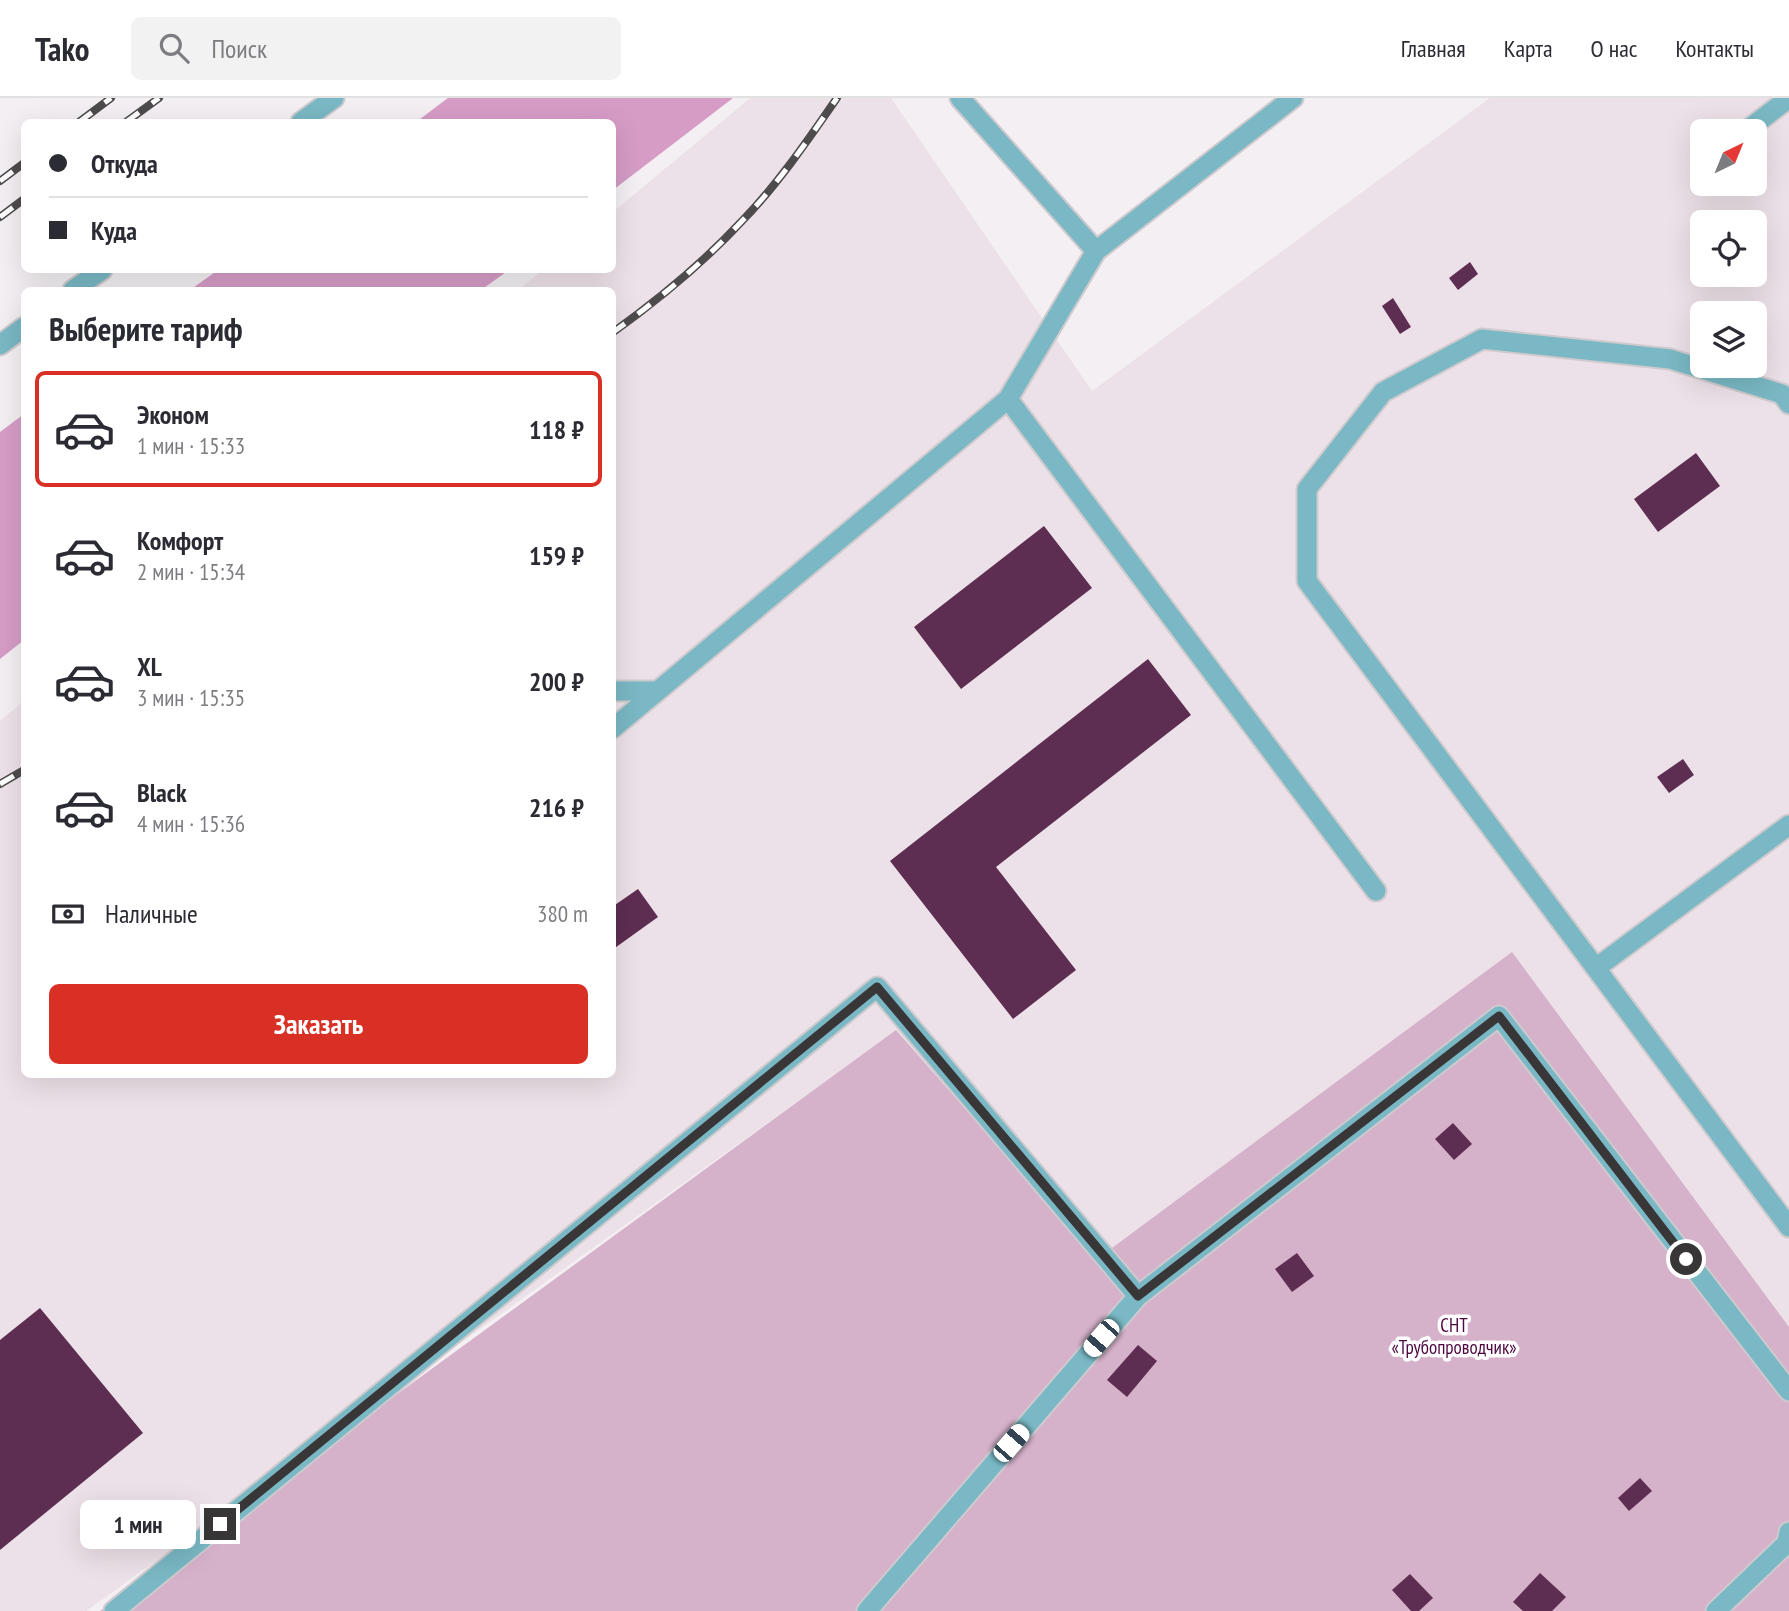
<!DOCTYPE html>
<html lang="ru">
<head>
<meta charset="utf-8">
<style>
  body { margin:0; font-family:"PT Sans Narrow",sans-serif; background:#f2f2f3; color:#2b2b33; height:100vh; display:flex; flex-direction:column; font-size:26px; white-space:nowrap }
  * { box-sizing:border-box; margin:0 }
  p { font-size:23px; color:#7c7c81 }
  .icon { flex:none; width:38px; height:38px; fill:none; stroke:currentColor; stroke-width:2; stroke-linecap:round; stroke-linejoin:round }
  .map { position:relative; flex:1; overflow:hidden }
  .side { position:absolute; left:21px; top:189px; width:595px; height:791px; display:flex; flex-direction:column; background:#fff; border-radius:10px; box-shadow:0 7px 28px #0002 }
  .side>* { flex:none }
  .top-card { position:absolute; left:21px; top:21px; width:595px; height:154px; border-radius:10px; box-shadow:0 7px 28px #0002; display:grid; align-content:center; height:154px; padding:0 28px; background:#fff }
  .needle { width:46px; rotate:43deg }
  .buttons { position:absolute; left:1690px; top:21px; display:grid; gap:14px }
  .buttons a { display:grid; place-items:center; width:77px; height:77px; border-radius:10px; background:#fff; box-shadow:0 7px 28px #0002; font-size:35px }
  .end { position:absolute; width:32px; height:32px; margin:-16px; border:9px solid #383637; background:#fff; box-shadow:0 0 0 4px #fff }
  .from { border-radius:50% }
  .bubble { position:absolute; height:49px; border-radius:10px; background:#fff; box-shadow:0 7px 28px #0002; font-size:23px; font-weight:800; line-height:49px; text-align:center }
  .car { position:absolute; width:21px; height:42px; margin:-21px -10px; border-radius:9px; box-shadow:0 0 5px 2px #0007; background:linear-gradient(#fff 24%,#345 0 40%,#fff 0 76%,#345 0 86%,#fff 0) }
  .top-card b { display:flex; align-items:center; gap:24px; height:66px; font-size:26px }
  .top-card b+b { border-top:2px solid #e1e1e2 }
  .top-card i { width:18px; height:18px; background:#2b2b33 }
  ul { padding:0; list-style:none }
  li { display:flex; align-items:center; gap:21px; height:116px; margin:0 14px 10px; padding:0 14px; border:4px solid transparent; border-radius:10px }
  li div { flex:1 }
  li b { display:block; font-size:26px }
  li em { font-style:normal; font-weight:800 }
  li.selected { border-color:#d93025 }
  li>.icon { width:63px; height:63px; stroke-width:1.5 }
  h2 { padding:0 28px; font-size:32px; line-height:84px }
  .pay { display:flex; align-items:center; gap:18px; height:77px; padding:0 28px; font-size:26px }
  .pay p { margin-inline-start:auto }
  .primary-button { display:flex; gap:14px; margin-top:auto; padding:14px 28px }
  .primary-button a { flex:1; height:80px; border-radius:10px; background:#d93025; color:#fff; font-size:28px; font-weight:800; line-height:80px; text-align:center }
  header { display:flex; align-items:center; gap:42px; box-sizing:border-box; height:98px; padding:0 35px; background:#fff; border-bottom:2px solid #e1e1e2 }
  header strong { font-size:33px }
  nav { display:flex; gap:38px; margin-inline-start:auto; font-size:24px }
  .search { width:490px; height:63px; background:#f2f2f3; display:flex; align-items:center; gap:18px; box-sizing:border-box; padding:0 24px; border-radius:10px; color:#7c7c81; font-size:26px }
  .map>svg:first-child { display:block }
  .built { fill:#ece1e8; fill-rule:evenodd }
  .green { fill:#d5b1ca }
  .forest { fill:#d69cc6 }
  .building { fill:#5e2d52 }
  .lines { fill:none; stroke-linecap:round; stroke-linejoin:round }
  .service-casing { stroke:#cecacd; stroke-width:23 }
  .minor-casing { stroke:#cecacd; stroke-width:23 }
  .service { stroke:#79b8c4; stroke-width:19 }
  .minor { stroke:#79b8c4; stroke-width:19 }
  .rail-casing { stroke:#4d4b4c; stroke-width:8 }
  .rail { stroke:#fffefe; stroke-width:5; stroke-dasharray:16; stroke-linecap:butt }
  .route { stroke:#383637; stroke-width:9 }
  .labels { text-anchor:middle; stroke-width:7; stroke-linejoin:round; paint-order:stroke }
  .park-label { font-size:19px; fill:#4d0740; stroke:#fffefe }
</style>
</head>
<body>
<header>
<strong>Tako</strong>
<div class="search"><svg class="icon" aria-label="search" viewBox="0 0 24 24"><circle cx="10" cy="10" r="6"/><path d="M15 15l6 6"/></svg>Поиск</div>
<nav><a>Главная</a><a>Карта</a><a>О нас</a><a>Контакты</a></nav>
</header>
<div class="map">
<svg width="1789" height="1513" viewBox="0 0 1789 1513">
  <rect width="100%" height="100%" fill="#f3eff2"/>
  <path class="built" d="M 750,0 L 891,0 L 1092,293 L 1490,0 L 1789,0 L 1789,1229 L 1512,855 L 1097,1161 L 896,933 L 86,1513 L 0,1513 L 0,623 L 24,603 L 24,976 L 612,976 L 612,192 L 518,192 L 543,172 L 612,172 L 613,114 ZM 1703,33 L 1755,33 L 1755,86 L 1703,86 ZM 1703,124 L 1755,124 L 1755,177 L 1703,177 ZM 1703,215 L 1755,215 L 1755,268 L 1703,268 Z"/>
  <path class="green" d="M 1512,854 L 1789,1229 L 1789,1513 L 100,1513 L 896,932 L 1097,1161 Z"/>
  <path class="forest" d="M 448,0 L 733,0 L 613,92 L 612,24 L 416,24 Z
    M 218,172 L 509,172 L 481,192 L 190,192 Z
    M 24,316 L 24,542 L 0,561 L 0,334 Z"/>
  <path class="building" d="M 1470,164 L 1478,176 L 1458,192 L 1449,180 Z
    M 1393,200 L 1411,229 L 1400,236 L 1382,208 Z
    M 1696,355 L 1720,388 L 1658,434 L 1634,401 Z
    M 1044,428 L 1092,490 L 961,591 L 914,529 Z
    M 1148,561 L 1191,617 L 996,769 L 1076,872 L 1013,921 L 890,763 Z
    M 1683,661 L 1694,677 L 1669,695 L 1657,679 Z
    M 638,791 L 658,819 L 612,852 L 612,809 Z
    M 1453,1025 L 1472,1046 L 1454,1062 L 1435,1041 Z
    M 1297,1155 L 1314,1178 L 1292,1194 L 1275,1171 Z
    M 40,1210 L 143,1335 L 0,1452 L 0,1242 Z
    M 1138,1247 L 1157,1263 L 1127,1299 L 1107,1282 Z
    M 1640,1380 L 1652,1393 L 1629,1413 L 1618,1400 Z
    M 1540,1475 L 1566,1499 L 1552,1513 L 1523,1513 L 1513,1504 Z
    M 1410,1476 L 1433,1500 L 1419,1513 L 1411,1513 L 1392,1492 Z"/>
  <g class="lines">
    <defs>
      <path id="service" d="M 1746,33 L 1789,0
        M 1008,301 L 1376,793
        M 1789,306 L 1782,296 L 1670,261 L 1482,241 L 1383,294 L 1307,391 L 1307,483 L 1789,1129
        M 612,593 L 657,593
        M 612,631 L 1008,301 L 1096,153
        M 1596,870 L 1789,727
        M 114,1513 L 877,889 L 1138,1198
        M 867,1513 L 1138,1198 L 1499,918 L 1789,1293
        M 1716,1513 L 1787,1445 L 1789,1434"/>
      <path id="minor" d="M 960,0 L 1096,153 L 1293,0
        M 301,24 L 334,0
        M 73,192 L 102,172
        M 0,247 L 24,229"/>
    </defs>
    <use href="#service" class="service-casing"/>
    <use href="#minor" class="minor-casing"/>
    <use href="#service" class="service"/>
    <use href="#minor" class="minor"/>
    <defs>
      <path id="rail" d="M 79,24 L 111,0
        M 126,24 L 159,0
        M 0,83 L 24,65
        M 0,119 L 24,101
        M 612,235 C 658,202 703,165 742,123 C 778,86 808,42 837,0
        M 0,686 L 24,672"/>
    </defs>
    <use href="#rail" class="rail-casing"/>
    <use href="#rail" class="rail"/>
  </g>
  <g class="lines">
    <path class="route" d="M 220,1426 L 877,889 L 1138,1198 L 1499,918 L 1686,1161"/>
  </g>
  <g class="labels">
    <g class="park-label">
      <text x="1454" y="1234">СНТ<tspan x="1454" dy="22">«Трубопроводчик»</tspan></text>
    </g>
  </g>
</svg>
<div class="buttons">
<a><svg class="needle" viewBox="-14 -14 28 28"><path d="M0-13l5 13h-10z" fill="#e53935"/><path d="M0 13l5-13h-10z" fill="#7c7c81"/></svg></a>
<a><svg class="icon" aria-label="locate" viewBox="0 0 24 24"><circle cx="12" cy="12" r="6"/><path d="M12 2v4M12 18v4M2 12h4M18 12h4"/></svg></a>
<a><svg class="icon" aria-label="layers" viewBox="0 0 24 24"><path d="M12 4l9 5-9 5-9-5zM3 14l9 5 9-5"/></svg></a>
</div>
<i class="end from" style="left:1686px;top:1161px"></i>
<i class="end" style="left:220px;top:1426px"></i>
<div class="bubble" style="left:80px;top:1402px;width:116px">1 мин</div>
<i class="car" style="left:1101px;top:1240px;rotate:221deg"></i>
<i class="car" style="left:1011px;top:1345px;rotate:41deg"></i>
<div class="top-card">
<b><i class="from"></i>Откуда</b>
<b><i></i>Куда</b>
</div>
<section class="side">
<h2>Выберите тариф</h2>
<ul>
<li class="selected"><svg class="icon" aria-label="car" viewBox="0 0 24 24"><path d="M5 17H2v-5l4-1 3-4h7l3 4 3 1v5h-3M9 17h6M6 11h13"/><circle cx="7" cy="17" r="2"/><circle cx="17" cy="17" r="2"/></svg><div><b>Эконом</b><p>1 мин · 15:33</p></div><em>118 ₽</em></li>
<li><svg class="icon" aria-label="car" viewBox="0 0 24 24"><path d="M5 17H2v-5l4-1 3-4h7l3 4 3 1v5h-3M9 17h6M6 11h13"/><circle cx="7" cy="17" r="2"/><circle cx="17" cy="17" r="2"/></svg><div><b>Комфорт</b><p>2 мин · 15:34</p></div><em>159 ₽</em></li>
<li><svg class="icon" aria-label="car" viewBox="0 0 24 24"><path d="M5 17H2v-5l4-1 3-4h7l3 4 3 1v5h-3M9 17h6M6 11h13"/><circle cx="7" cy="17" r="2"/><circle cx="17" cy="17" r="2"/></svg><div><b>XL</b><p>3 мин · 15:35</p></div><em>200 ₽</em></li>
<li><svg class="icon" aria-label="car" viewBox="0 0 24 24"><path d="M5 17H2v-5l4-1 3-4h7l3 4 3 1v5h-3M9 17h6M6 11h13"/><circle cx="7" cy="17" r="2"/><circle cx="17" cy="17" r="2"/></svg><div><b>Black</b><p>4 мин · 15:36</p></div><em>216 ₽</em></li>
</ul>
<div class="pay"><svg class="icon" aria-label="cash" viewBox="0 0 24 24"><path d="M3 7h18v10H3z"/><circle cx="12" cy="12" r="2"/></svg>Наличные<p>380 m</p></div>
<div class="primary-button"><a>Заказать</a></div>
</section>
</div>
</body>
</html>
